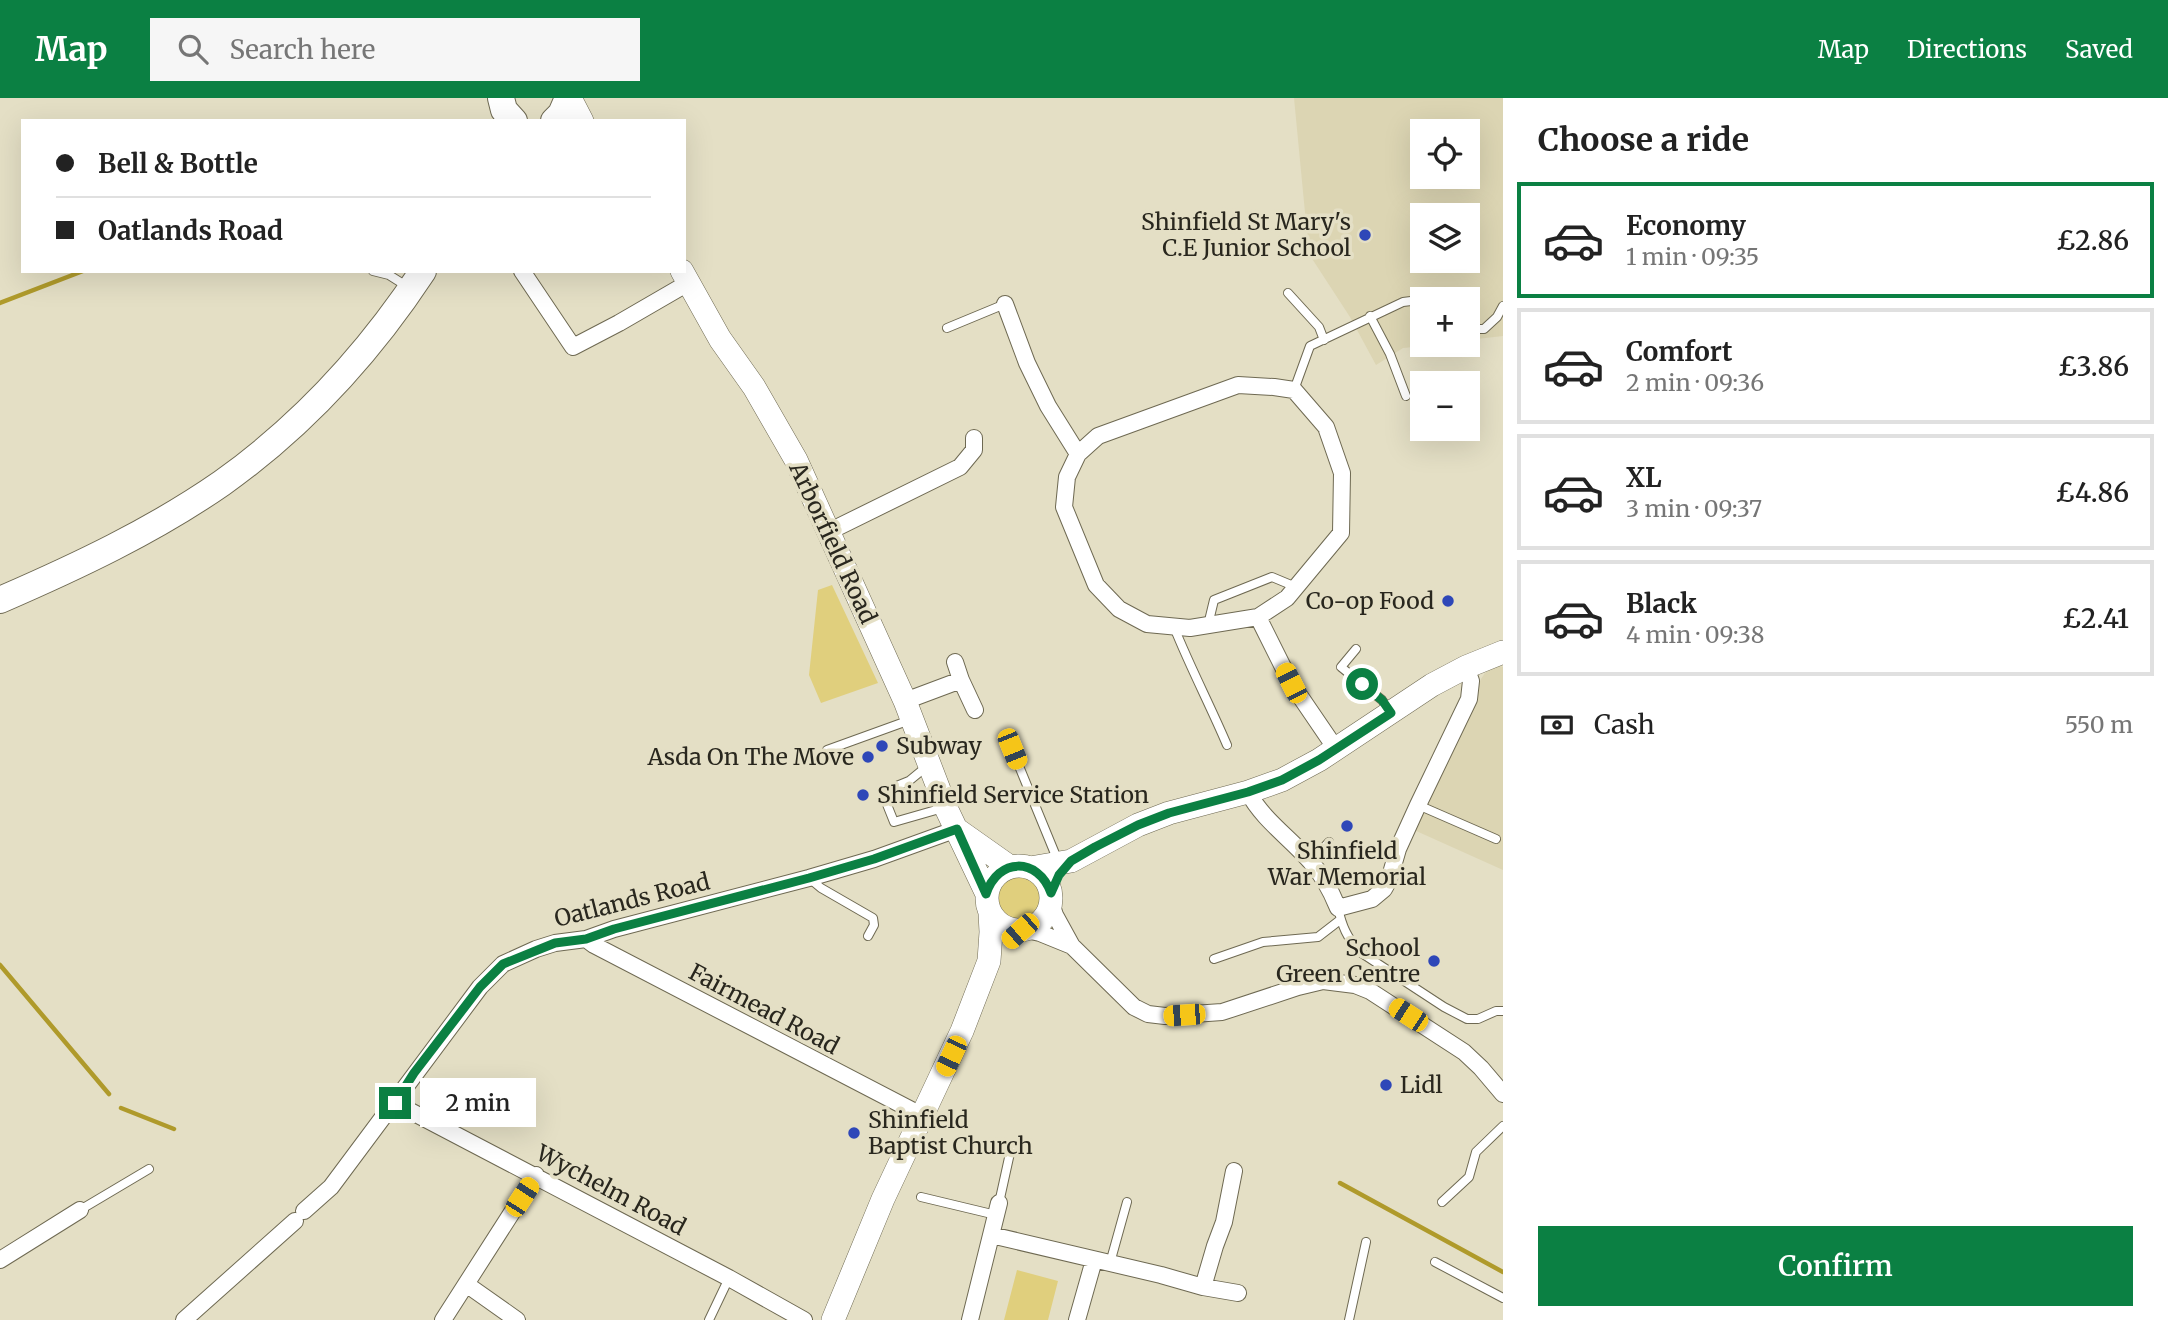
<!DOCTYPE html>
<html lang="en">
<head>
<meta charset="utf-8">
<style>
  body { margin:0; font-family:Merriweather,serif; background:#f6f6f6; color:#222; height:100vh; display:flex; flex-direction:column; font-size:26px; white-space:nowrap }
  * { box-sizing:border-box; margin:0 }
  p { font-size:23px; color:#767676 }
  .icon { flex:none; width:38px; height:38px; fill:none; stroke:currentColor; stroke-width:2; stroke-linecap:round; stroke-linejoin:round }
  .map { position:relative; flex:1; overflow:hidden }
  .drawer { display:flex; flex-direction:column; background:#fff; width:665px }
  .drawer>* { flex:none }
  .banner { position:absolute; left:21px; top:21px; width:665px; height:154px; border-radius:0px; box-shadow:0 7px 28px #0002; display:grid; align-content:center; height:154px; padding:0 35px; background:#fff }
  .controls { position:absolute; left:1410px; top:21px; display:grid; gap:14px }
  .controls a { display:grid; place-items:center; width:70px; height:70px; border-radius:0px; background:#fff; box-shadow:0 7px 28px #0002; font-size:35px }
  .end { position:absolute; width:32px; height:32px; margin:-16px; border:9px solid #0b8043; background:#fff; box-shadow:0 0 0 4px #fff }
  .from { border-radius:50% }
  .bubble { position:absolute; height:49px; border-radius:0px; background:#fff; box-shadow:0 7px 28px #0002; font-size:23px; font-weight:600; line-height:49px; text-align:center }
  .car { position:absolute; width:21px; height:42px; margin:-21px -10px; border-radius:9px; box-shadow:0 0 5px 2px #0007; background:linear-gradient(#f5c518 24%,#345 0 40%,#f5c518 0 76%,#345 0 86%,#f5c518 0) }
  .banner b { display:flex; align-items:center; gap:24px; height:66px; font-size:26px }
  .banner b+b { border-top:2px solid #e0e0e0 }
  .banner i { width:18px; height:18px; background:#222 }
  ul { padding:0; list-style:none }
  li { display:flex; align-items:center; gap:21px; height:116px; margin:0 14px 10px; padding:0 21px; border:4px solid #e0e0e0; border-radius:0px }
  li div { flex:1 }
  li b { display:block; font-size:26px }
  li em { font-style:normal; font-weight:600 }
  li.active { border-color:#0b8043 }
  li>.icon { width:63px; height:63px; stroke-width:1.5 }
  h2 { padding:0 35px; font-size:32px; line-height:84px }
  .pay { display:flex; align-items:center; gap:18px; height:77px; padding:0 35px; font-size:26px }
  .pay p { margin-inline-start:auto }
  .primary-button { display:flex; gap:14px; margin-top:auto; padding:14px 35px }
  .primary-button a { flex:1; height:80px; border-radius:0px; background:#0b8043; color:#fff; font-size:28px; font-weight:600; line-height:80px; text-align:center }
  header { display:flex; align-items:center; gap:42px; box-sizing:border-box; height:98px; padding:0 35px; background:#0b8043; color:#fff }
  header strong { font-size:33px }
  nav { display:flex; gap:38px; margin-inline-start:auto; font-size:24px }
  .search { width:490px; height:63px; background:#f6f6f6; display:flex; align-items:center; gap:18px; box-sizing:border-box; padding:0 24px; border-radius:0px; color:#767676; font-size:26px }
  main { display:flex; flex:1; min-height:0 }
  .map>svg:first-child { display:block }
  .built { fill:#dcd5b3; fill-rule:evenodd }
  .green { fill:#e0cf7d }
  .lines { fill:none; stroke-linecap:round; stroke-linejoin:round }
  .stream { stroke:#af9a2b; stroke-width:4.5 }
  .service-casing { stroke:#6e6952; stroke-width:10 }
  .minor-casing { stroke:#6e6952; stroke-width:18 }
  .secondary-casing { stroke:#6e6952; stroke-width:24 }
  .primary-casing { stroke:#6e6952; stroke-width:28 }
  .service { stroke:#fff; stroke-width:8 }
  .minor { stroke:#fff; stroke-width:16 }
  .secondary { stroke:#fff; stroke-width:23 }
  .primary { stroke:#fff; stroke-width:26 }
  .route { stroke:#0b8043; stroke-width:9 }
  .poi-dot { fill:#2e47b8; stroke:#e4dfc5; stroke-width:2.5 }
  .labels { text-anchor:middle; stroke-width:7; stroke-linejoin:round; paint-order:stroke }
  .poi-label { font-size:23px; fill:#29271e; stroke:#e4dfc5; text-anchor:end }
  .street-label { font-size:23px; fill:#29271e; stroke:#e4dfc5 }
</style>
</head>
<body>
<header>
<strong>Map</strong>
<div class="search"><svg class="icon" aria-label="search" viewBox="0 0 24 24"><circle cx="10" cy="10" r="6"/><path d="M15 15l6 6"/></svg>Search here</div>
<nav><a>Map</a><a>Directions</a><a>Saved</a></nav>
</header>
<main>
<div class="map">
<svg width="1503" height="1222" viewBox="0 0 1503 1222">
  <rect width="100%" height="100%" fill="#e4dfc5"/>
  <path class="built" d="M 1294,0 L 1503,0 L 1503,238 L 1468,242 L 1468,201 L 1423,201 L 1423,247 L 1435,247 L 1403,250 L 1376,267 L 1350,219 L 1309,156 ZM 1423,33 L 1468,33 L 1468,79 L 1423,79 ZM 1423,117 L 1468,117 L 1468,163 L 1423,163 Z
    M 1497,567 L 1503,569 L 1503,772 L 1414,732 L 1481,581 L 1485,575 Z"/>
  <path class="green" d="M 832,487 L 878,585 L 821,605 L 809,577 L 818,492 Z
    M994 800a25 25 0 1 1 50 0a25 25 0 1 1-50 0Z
    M 1017,1172 L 1058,1183 L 1048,1222 L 1004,1222 Z"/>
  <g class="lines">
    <path class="stream" d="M 0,205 L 83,173
      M 0,867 L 109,996
      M 121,1010 L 174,1031
      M 1340,1085 L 1503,1174"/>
    <defs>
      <path id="service" d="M 373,173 L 389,177 L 408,189
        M 1288,195 L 1319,229 L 1324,242
        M 1370,218 L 1390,256 L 1406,298
        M 1468,226 L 1476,231 L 1484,231 L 1497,219 L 1503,208
        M 947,230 L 1005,206
        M 1294,292 L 1310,248 L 1403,204 L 1411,203 L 1423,205
        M 1208,527 L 1214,502 L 1272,479 L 1296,489
        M 1174,529 C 1190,569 1210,607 1227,647
        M 1356,551 L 1341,569 L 1382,602 L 1389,612
        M 1012,651 L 1058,763
        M 827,652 L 910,622
        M 926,669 L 909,683 L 882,694 L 894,724 L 943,710
        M 1418,707 L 1496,741
        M 1311,763 L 1329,744
        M 809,780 L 821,790 L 873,820 L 874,827 L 868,838
        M 1338,810 C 1342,828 1347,840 1360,854 L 1444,909 L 1467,921 L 1478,921 L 1496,913 L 1503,913
        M 1214,861 L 1263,844 L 1318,839 L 1340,822
        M 921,1099 L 996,1117
        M 1442,1104 L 1469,1079 L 1476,1054 L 1503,1028
        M 999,1105 L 1012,1046
        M 80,1112 L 149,1071
        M 1435,1164 L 1503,1200
        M 1110,1165 L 1127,1104
        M 709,1222 L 729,1180
        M 1349,1222 L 1366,1144"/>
      <path id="minor" d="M 522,173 L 573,249 L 619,225 L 688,185
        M 1005,206 L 1027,265 L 1048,308 L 1078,356
        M 828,434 L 960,369 L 974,352 L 974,340
        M 1258,519 L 1287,500 L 1341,435 L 1342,375 L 1326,329 L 1294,292 L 1274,289 L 1238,287 L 1098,338 L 1078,356 L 1067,379 L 1064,409 L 1096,487 L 1119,511 L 1147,526 L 1190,530 L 1258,519 L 1291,585 L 1336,651
        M 961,582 L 975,612
        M 905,603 L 961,582 L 955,564
        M 1248,694 C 1263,722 1289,739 1310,763 C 1323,777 1331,793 1338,810 L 1372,801 L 1384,791 L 1389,782 L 1398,751 L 1418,707 L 1469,601 L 1471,583 L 1466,569
        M 1051,805 L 1055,817 L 1072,848 L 1134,909 L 1148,916 L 1165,918 L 1222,914 L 1298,889 L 1323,883 L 1355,887 L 1370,893 L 1464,954 L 1481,970 L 1503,996
        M 1026,832 L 1040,835 L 1072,848
        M 586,841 L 594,847 L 923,1018
        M 395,1005 L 729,1180 L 804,1222
        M 304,1113 L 331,1089 L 480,889 L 503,866 L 536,851 L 555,845 L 586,841 L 614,831 L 809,780 L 874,761 L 957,731
        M 991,1137 L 1161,1177 L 1203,1189 L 1238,1195
        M 0,1162 L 80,1112
        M 466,1186 L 517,1222
        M 1203,1189 L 1215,1148 L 1224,1124 L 1234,1073
        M 184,1222 L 295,1123
        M 443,1222 L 536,1077
        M 970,1222 L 999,1105
        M 1077,1222 L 1094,1162"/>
      <path id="secondary" d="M 570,0 L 582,23
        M 682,173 L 720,241 L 754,289 L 796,362 L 905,603 L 946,710 L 987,796
        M 959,733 L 1010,769
        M987 800a32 32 0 1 1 64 0a32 32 0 1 1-64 0Z
        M 1030,770 L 1071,763 L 1138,727 L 1169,715 L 1248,694 L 1282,682 L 1319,662 L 1432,587 L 1466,569 L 1503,554
        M 833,1222 L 883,1101 L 962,933 L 989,863 L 991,834 L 990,815"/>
      <path id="primary" d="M 501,0 L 504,12 L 514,23
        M 554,23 L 561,16 L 568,0
        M 0,502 C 76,469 153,433 222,385 C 302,328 369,255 423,173"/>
    </defs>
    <use href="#service" class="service-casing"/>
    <use href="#minor" class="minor-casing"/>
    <use href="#secondary" class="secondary-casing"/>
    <use href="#primary" class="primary-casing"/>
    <use href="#service" class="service"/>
    <use href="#minor" class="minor"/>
    <use href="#secondary" class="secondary"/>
    <use href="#primary" class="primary"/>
  </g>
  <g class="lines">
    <path class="route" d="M 395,1005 L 414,975 L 480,889 L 503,866 L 555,845 L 586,841 L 614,831 L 809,780 L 874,761 L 957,731 L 986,796 C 998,759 1038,759 1051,795 L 1059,777 L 1071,763 L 1095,749 L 1138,727 L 1169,715 L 1248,694 L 1282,682 L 1319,662 L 1391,615 L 1382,602 L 1362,586"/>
  </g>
  <g class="poi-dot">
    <circle cx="1365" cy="137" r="7"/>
    <circle cx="1448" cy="503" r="7"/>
    <circle cx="882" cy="648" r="7"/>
    <circle cx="868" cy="659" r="7"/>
    <circle cx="863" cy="697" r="7"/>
    <circle cx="1347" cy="728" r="7"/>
    <circle cx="1434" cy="863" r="7"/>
    <circle cx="1386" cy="987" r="7"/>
    <circle cx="854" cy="1035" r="7"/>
  </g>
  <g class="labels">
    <g class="poi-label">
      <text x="1351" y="132">Shinfield St Mary's<tspan x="1351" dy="26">C.E Junior School</tspan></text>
      <text x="1434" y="511">Co-op Food</text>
      <text x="896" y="656" text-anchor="start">Subway</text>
      <text x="854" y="667">Asda On The Move</text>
      <text x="877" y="705" text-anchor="start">Shinfield Service Station</text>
      <text x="1347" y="761" text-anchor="middle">Shinfield<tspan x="1347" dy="26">War Memorial</tspan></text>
      <text x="1420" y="858">School<tspan x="1420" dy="26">Green Centre</tspan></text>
      <text x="1400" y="995" text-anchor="start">Lidl</text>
      <text x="868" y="1030" text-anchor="start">Shinfield<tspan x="868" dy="26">Baptist Church</tspan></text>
    </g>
    <g class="street-label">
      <text transform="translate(833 445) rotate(65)" y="8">Arborfield Road</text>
      <text transform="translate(632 802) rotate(-14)" y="8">Oatlands Road</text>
      <text transform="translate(764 911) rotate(28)" y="8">Fairmead Road</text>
      <text transform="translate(611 1092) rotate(28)" y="8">Wychelm Road</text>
    </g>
  </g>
</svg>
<div class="controls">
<a><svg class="icon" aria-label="locate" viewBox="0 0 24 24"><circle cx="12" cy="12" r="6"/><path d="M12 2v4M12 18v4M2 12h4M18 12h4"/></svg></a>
<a><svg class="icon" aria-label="layers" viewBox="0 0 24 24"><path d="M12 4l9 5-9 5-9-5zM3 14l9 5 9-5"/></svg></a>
<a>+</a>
<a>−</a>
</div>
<i class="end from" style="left:1362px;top:586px"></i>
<i class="end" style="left:395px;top:1005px"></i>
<div class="bubble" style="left:420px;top:980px;width:116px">2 min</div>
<i class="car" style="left:1291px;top:585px;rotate:333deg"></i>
<i class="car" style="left:1012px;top:651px;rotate:158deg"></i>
<i class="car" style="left:1020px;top:833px;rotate:229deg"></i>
<i class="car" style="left:1184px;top:917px;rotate:266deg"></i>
<i class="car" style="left:1408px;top:917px;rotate:303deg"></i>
<i class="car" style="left:951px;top:958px;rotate:205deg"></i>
<i class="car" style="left:522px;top:1099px;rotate:33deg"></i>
<div class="banner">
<b><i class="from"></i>Bell &amp; Bottle</b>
<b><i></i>Oatlands Road</b>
</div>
</div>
<section class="drawer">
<h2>Choose a ride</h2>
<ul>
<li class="active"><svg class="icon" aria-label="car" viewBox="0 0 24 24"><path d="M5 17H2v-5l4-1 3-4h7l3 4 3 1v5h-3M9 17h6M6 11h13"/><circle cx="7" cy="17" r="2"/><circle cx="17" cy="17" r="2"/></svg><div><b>Economy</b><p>1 min · 09:35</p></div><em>£2.86</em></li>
<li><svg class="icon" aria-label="car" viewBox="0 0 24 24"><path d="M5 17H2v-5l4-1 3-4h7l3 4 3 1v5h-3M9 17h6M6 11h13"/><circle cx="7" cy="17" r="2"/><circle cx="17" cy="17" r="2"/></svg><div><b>Comfort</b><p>2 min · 09:36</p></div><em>£3.86</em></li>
<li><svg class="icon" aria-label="car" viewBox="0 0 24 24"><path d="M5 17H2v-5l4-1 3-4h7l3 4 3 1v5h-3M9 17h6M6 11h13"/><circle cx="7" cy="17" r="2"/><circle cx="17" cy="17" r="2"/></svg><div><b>XL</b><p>3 min · 09:37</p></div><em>£4.86</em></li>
<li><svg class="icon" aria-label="car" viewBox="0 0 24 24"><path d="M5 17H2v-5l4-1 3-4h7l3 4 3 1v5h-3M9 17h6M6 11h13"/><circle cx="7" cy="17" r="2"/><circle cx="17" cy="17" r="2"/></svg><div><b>Black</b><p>4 min · 09:38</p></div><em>£2.41</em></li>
</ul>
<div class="pay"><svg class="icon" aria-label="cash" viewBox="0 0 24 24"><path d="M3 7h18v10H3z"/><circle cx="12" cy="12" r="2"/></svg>Cash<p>550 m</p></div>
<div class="primary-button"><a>Confirm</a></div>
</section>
</main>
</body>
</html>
